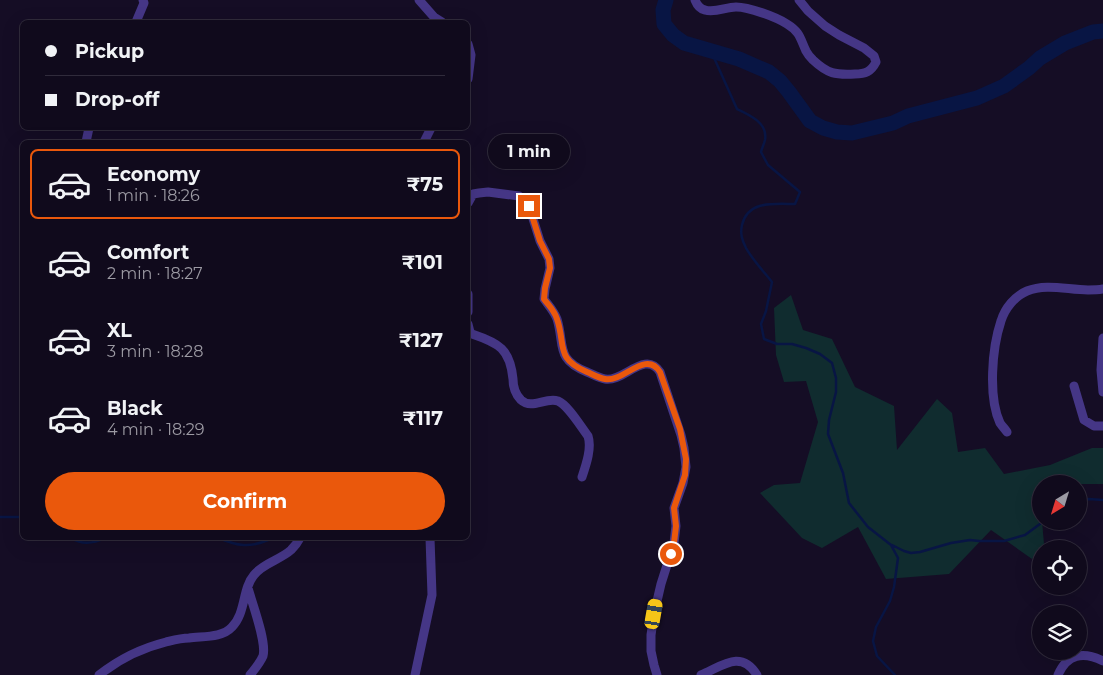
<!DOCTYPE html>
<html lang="en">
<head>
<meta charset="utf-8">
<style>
  body { margin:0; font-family:Montserrat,sans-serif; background:#191325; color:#f1f3f6; height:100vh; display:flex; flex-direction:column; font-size:19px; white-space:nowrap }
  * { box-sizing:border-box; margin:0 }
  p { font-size:16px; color:#9c9aa3 }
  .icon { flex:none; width:28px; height:28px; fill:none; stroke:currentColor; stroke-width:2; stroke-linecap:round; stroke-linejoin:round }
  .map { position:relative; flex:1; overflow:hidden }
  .sheet { position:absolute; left:20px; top:140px; width:450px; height:400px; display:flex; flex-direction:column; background:#100a1c; border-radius:8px; box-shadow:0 5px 20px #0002,0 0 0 1px #302b3b }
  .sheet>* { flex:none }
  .hud { position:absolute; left:20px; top:20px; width:450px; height:110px; border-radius:8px; box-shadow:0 5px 20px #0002,0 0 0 1px #302b3b; display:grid; align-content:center; height:110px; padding:0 25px; background:#100a1c }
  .needle { width:32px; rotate:218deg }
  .controls { position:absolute; left:1032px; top:475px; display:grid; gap:10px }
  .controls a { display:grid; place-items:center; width:55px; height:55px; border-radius:50%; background:#100a1c; box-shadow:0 5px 20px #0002,0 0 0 1px #302b3b; font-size:25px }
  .end { position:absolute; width:22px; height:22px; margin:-11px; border:6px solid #ea580c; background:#fff; box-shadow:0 0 0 2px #fff }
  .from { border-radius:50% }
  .bubble { position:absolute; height:35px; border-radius:18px; background:#100a1c; box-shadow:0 5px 20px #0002,0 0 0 1px #302b3b; font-size:16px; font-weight:700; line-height:35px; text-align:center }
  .car { position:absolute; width:15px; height:30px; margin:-15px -8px; border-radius:6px; box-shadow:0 0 4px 1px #0007; background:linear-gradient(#f5c518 24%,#345 0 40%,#f5c518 0 76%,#345 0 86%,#f5c518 0) }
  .hud b { display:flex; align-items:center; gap:18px; height:48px; font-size:19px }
  .hud b+b { border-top:1px solid #302b3b }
  .hud i { width:12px; height:12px; background:#f1f3f6 }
  ul { padding:9px 0 0; list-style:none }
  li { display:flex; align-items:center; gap:15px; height:70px; margin:0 10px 8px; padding:0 15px; border:2px solid transparent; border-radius:8px }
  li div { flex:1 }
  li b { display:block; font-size:19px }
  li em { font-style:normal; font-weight:700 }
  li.on { border-color:#ea580c }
  li>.icon { width:45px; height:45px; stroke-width:1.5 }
  .button { display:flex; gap:10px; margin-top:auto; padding:10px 25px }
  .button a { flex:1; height:58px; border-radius:30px; background:#ea580c; color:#fff; font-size:20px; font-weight:700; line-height:58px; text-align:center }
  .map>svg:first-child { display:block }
  .green { fill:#102c2f }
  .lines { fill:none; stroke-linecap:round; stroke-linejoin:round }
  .stream { stroke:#081544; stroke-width:2.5 }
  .river { stroke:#081544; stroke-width:15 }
  .minor { stroke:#453686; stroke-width:9 }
  .route { stroke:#ea580c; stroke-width:6 }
</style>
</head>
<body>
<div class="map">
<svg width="1103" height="675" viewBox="0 0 1103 675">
  <rect width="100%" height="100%" fill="#150d25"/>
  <path class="green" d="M 791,295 L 803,330 L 832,339 L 855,387 L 894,406 L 897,450 L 937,399 L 952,413 L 958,452 L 985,448 L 1004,474 L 1050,465 L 1092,448 L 1103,448 L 1103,484 L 1041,484 L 1041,521 L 1042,521 L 1044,544 L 1032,559 L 991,530 L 949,574 L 886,579 L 858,527 L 822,548 L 802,538 L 760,493 L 774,485 L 800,483 L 818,422 L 806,381 L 784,382 L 776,355 L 774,308 Z"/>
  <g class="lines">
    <path class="stream" d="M 711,51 L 737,109 C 750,115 768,123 765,140 C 764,144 762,148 761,152 L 768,165 L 800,192 L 795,204 C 774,204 748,200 742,225 C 740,234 742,240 746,248 C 752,259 764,272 772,282 L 766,311 L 761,324 L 764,339 L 777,344 L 792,344 L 806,348 L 820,354 L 832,363 L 836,378 L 836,392 L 829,420 L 828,434 L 843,473 L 849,503 L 868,527 L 891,545 L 898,558 L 894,587 L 890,601 L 876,627 L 873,641 L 877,656 L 895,675
      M 1079,501 L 1089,499 L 1103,500
      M 0,517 L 22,517
      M 71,538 C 82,545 93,544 105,538
      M 219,538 C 237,546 250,548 268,540
      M 892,545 L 904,551 L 911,553 L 920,552 L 951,543 L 970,540 L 979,541 L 1004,541 L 1025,535 L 1044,521"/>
    <path class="river" d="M 666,0 L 663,10 L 664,24 L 673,35 L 684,43 L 739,59 L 769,72 L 780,81 L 789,92 L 810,121 L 823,128 L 837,132 L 852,133 L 893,123 L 908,116 L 977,98 L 1004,86 L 1029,68 L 1040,58 L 1065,43 L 1093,32 L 1103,31"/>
    <path class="minor" d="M 419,0 L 434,17 L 442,22
      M 695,0 C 697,5 700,9 705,10 C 715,13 726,7 736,7 C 749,7 776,17 787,24 C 800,32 800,38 806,51 C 808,55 810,57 813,60 C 828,74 835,75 855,74 C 865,74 871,72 876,62 L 874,56 L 864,48 L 839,35 L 825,26 L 808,11 L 799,0
      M 136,22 L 144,3 L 143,0
      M 468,44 L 471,55 L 468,79
      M 86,142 L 89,128
      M 424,142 L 431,128
      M 468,203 L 473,194 L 479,193 L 488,192 L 519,196 L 524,200 L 529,206 L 540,241 L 549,259 L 550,268 L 545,289 L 544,299 C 549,306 554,311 557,319 C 565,345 555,359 587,372 C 592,374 599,378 605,379 C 623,383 645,349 660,372 L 681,435 L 684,448 L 686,467 L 683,483 L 674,508 L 676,526 L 674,543 L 661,584 L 654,614 L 651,635 L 651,651 L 654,665 L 657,675
      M 468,294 L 468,312
      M 468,324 L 470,332 L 472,334 C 499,343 510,349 513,379 C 513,386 515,394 521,400 C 532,410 545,397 558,401 C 568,405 581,427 588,436 C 592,448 586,465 582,477
      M 1103,338 L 1101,370 L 1103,392
      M 1074,386 L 1084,420 L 1094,426 L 1103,426
      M 1007,432 C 1005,429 1002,426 1000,423 C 988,397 992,348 1001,321 C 1005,308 1015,296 1027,291 C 1046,283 1068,290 1088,290 C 1093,290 1098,290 1103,289
      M 248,588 C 252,603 267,642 263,656 C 260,663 255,669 250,675
      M 99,675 C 118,660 142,648 166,642 C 174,640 181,638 189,638 C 203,636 222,638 232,627 C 246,613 242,589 254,575 C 263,563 280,560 291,550 C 295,546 298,542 300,538
      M 415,675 L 432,595 L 430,538
      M 701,675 C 722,666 741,649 757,675
      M 1058,675 C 1067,654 1083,651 1103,661"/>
  </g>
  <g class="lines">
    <path class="route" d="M 529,206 L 540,241 L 549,259 L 550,268 L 545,288 L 544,299 C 549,306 554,310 557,319 C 566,345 555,359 587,372 C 592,374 599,378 605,379 C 623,383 646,349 660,372 L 680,429 L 686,459 L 685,475 L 674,508 L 676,526 L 674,543 L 671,554"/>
  </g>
</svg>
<div class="controls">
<a><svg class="needle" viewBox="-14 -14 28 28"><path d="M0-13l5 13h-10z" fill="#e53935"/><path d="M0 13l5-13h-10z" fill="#9c9aa3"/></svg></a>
<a><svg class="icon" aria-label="locate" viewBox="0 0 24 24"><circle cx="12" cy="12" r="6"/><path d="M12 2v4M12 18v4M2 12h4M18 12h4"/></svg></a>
<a><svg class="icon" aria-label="layers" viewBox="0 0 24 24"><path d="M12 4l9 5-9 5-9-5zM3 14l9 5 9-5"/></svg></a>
</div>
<i class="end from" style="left:671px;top:554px"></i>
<i class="end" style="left:529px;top:206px"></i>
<div class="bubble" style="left:488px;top:134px;width:82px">1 min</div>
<i class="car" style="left:654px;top:614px;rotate:10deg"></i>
<div class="hud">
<b><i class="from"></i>Pickup</b>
<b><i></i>Drop-off</b>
</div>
<section class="sheet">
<ul>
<li class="on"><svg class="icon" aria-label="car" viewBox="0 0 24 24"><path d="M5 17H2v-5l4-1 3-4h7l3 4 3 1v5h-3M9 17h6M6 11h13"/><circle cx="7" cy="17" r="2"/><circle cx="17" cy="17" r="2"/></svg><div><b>Economy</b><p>1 min · 18:26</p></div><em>₹75</em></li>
<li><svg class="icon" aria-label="car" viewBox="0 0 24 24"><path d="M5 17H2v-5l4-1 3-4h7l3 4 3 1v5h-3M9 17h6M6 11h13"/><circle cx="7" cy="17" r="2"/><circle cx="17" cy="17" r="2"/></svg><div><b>Comfort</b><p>2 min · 18:27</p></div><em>₹101</em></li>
<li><svg class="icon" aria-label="car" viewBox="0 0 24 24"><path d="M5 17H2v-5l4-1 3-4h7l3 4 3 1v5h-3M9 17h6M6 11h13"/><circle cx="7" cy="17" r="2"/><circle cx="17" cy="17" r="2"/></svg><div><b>XL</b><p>3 min · 18:28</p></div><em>₹127</em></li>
<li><svg class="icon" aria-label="car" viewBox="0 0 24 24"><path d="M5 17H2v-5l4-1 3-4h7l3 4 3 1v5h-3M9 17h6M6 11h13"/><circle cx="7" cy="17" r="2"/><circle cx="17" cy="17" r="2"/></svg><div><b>Black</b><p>4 min · 18:29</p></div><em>₹117</em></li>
</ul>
<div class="button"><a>Confirm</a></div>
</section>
</div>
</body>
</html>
